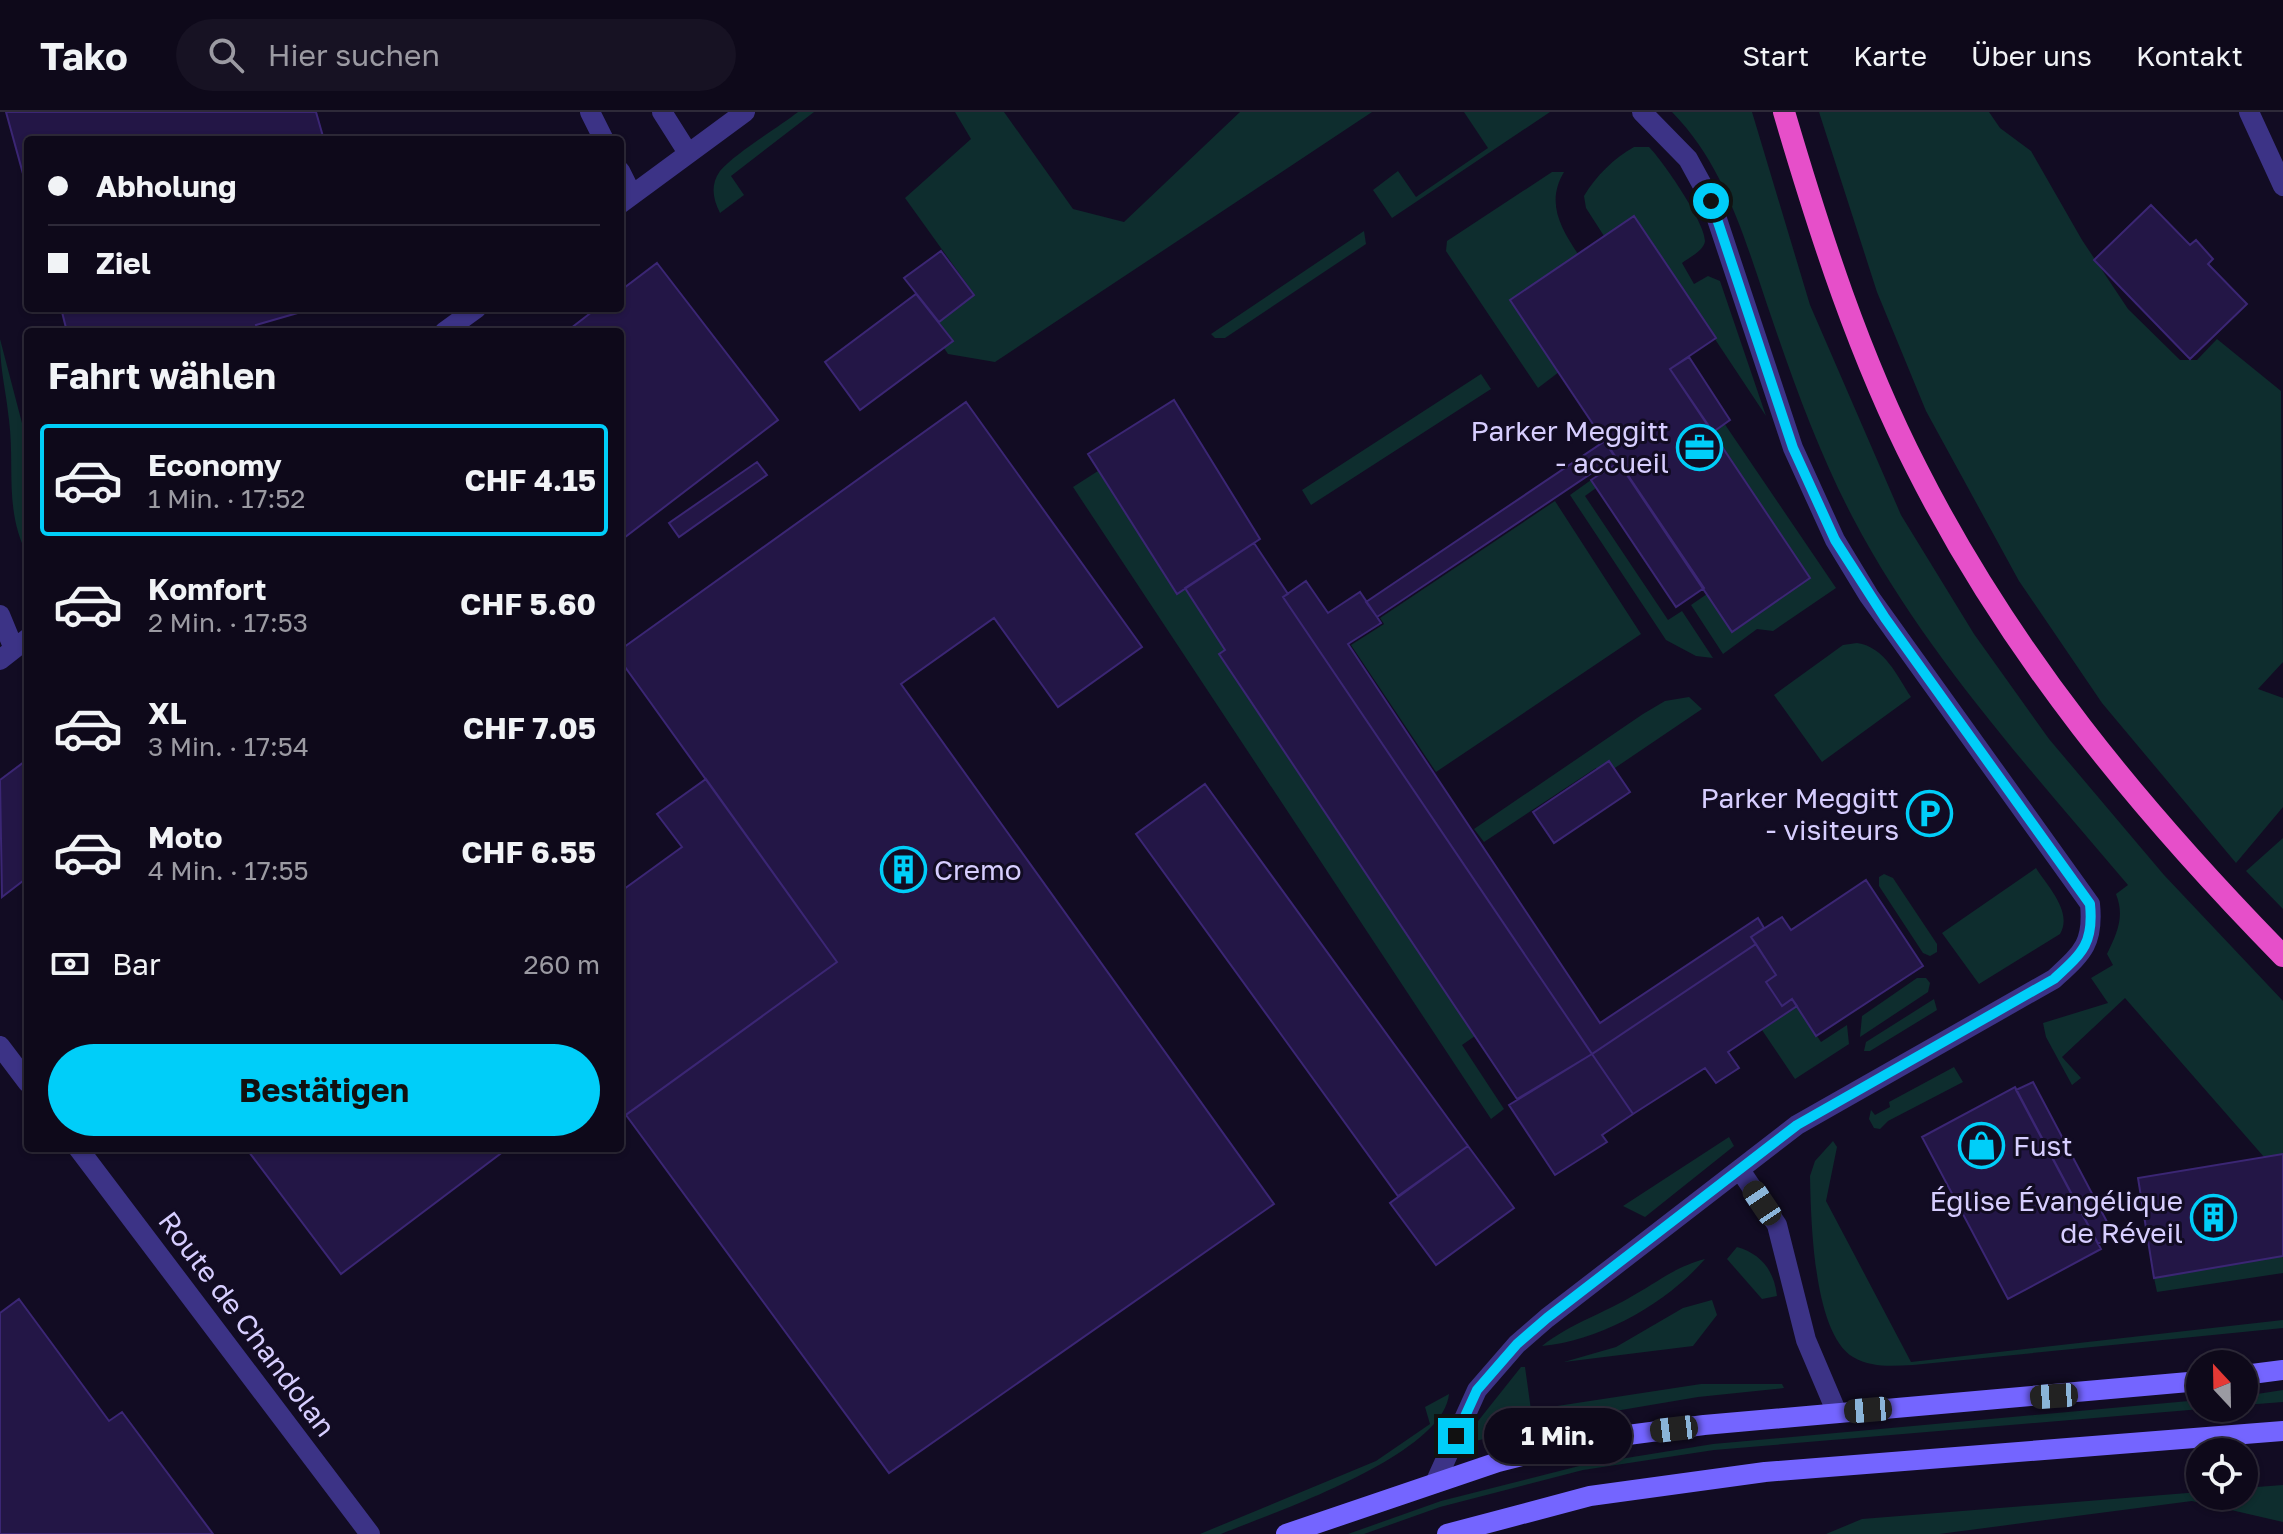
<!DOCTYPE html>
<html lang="de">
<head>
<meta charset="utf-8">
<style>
  body { margin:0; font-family:"Golos Text",sans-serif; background:#171223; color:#f1f3f6; height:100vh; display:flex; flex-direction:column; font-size:30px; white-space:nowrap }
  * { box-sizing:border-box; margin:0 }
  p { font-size:26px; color:#9b9aa2 }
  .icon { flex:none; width:44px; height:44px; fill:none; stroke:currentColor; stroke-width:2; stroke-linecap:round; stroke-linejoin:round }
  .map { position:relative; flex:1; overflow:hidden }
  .details { position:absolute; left:24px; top:216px; width:600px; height:824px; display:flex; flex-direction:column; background:#0e091a; border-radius:8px; box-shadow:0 2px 6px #0004,0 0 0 2px #2e2a39 }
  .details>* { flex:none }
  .guide { position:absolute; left:24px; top:24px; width:600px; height:176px; border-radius:8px; box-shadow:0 2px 6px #0004,0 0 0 2px #2e2a39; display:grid; align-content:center; height:176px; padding:0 24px; background:#0e091a }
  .needle { width:52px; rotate:338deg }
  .buttons { position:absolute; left:2186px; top:1238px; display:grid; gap:16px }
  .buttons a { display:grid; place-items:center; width:72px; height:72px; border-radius:50%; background:#0e091a; box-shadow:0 2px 6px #0004,0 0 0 2px #2e2a39; font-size:40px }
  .end { position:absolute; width:36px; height:36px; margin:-18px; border:10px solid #00cef9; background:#111; box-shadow:0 0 0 4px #111 }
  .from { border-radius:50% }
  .bubble { position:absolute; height:56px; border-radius:28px; background:#0e091a; box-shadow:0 2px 6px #0004,0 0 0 2px #2e2a39; font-size:26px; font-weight:700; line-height:56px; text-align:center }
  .car { position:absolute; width:24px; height:48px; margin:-24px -12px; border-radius:10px; box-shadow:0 0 6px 2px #0007; background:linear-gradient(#222 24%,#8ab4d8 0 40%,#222 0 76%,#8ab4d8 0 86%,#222 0) }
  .guide b { display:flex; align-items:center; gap:28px; height:76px; font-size:30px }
  .guide b+b { border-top:2px solid #2e2a39 }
  .guide i { width:20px; height:20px; background:#f1f3f6 }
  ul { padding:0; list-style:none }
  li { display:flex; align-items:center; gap:24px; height:112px; margin:0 16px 12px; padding:0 8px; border:4px solid transparent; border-radius:8px }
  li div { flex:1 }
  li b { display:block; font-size:30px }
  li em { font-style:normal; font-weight:700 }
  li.current { border-color:#00cef9 }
  li>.icon { width:72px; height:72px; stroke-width:1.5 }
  h2 { padding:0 24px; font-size:36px; line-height:96px }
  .pay { display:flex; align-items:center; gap:20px; height:88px; padding:0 24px; font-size:30px }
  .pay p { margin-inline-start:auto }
  .action { display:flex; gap:16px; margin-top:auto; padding:16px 24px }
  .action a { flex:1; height:92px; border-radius:48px; background:#00cef9; color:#111; font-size:32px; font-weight:700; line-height:92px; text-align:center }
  header { display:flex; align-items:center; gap:48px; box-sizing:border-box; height:112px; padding:0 40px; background:#0e091a; border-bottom:2px solid #2e2a39 }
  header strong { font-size:38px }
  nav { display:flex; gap:44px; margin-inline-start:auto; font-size:28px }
  .search { width:560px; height:72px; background:#171223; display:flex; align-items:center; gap:20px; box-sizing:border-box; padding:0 28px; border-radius:44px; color:#9b9aa2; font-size:30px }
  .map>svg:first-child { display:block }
  .green { fill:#0e2d2e }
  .building { fill:#231646; stroke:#3b2674; stroke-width:2 }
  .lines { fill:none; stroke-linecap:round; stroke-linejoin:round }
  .service { stroke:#3c3386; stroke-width:20 }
  .minor { stroke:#3c3386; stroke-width:20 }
  .secondary { stroke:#7465ff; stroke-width:20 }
  .trunk { stroke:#e64fc9; stroke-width:22 }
  .route { stroke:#00cef9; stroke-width:10 }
  .labels { text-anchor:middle; stroke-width:6; stroke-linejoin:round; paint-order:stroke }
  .poi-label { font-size:28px; fill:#d7ceff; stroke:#120c23; text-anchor:end }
  .street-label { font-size:28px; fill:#d7ceff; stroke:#120c23 }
</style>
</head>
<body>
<header>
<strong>Tako</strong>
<div class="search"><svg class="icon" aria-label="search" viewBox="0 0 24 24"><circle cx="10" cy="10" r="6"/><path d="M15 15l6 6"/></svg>Hier suchen</div>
<nav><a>Start</a><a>Karte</a><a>Über uns</a><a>Kontakt</a></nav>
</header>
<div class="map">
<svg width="2283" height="1422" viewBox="0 0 2283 1422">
  <rect width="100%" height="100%" fill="#120c23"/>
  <path class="green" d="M 798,0 L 814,0 L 731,64 L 744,83 L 720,101 C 713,87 710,73 720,59 C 734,42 779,15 798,0 Z
    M 955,0 L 1004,0 L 1073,97 L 1124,110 L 1240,0 L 1372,0 L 995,250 L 948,242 L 944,236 L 953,229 L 939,210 L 974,182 L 905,86 L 971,27 Z
    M 1464,0 L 1550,0 L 1392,106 L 1373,78 L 1398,59 L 1416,85 L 1488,36 Z
    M 1672,0 L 1752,0 L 1810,193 L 1901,403 L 1974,522 L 2049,627 L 2164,763 L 2283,889 L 2283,1042 L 2264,1045 L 2125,886 L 2062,945 L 2081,966 L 2072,973 L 2046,925 L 2043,911 L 2108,891 L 2091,866 L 2113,853 L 2107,842 C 2117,821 2125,805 2116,782 L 2128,773 C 2030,657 1924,541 1853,406 C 1820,343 1796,277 1773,210 C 1747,136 1728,57 1672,0 Z
    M 1819,0 L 1989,0 L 2000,16 L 2031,39 L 2082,128 L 2128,197 L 2180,248 L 2197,248 L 2217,227 L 2281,279 L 2283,550 L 2258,577 L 2283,586 L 2283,695 L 2236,751 L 2102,591 L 2019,469 L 1926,299 L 1877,180 Z
    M 1634,35 L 1649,35 C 1663,49 1705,110 1705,129 C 1704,139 1688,146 1682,151 L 1694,172 L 1708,164 L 1720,169 L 1766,304 L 1634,105 L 1604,124 L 1586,96 L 1584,84 C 1596,64 1614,46 1634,35 Z
    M 1552,60 L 1564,60 C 1546,90 1560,115 1578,142 L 1510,188 L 1559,260 L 1538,276 L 1446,139 L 1447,129 Z
    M 1364,119 L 1366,132 L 1225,226 L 1215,226 L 1211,222 Z
    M 0,227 L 28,334 L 28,444 C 4,400 15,355 9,308 C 6,277 0,259 0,227 Z
    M 1481,262 L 1491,277 L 1311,393 L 1302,378 Z
    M 1724,311 L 1836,476 L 1773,519 L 1757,517 L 1723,542 L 1691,493 L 1707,482 L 1733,520 L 1810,466 L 1713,320 Z
    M 1098,359 L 1177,481 L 1185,476 L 1225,538 L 1219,543 L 1475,924 L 1462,933 L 1504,997 L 1491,1007 L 1073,375 Z
    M 1591,368 L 1596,376 L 1585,384 L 1668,508 L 1682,499 L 1713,546 L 1696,544 L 1666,528 L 1570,383 Z
    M 1555,389 L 1641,522 L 1436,660 L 1351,533 L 1384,512 L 1380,506 Z
    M 1857,531 C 1885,535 1897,564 1911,585 L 1822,650 L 1774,583 L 1843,533 Z
    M 1689,585 L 1702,597 L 1603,664 L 1596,656 L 1484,730 L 1474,717 L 1643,602 L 1665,589 Z
    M 2283,726 L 2283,797 L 2246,759 Z
    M 2036,756 C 2048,775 2073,800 2060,822 L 1979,872 L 1942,821 Z
    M 1884,762 L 1893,766 L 1937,832 L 1937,840 L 1930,844 L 1923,841 L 1879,774 L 1879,765 Z
    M 1917,866 L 1926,866 L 1930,871 L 1928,880 L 1860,925 L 1862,904 Z
    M 1934,887 L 1937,898 L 1870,939 L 1864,939 L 1866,930 Z
    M 1797,894 L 1821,930 L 1847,913 L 1849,932 L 1795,967 L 1762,918 Z
    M 1954,955 L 1963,970 L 1888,1009 L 1880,1017 L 1874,1016 L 1869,1007 L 1871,998 L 1875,1003 L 1890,995 L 1889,990 Z
    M 1729,1025 L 1734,1034 L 1645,1105 L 1623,1094 Z
    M 1833,1029 L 1837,1035 L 1826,1089 L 1911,1250 L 2283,1208 L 2283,1216 L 1913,1253 C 1892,1254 1872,1256 1853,1245 C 1813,1221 1811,1107 1810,1064 L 1815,1049 Z
    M 1737,1135 C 1761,1142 1774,1158 1777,1184 L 1762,1187 L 1727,1147 Z
    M 2283,1144 L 2283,1161 L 2157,1180 L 2154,1166 Z
    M 1705,1147 C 1668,1190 1601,1229 1542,1234 C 1571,1211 1603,1202 1634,1183 C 1661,1168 1675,1155 1705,1147 Z
    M 1712,1188 L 1717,1203 L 1693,1234 L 1564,1250 L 1616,1235 L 1683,1196 Z
    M 1521,1255 L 1525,1255 L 1531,1298 L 1701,1272 L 1782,1272 L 1784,1276 L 1698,1285 L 1562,1308 L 1459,1333 Z
    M 2283,1278 L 2283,1290 L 2244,1293 L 2244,1284 Z
    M 1449,1282 C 1443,1344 1272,1401 1221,1422 L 1200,1422 L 1376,1349 L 1430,1312 L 1425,1295 Z
    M 2200,1288 L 2200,1296 L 2213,1296 L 1714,1338 L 1583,1358 L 1440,1395 L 1364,1422 L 1348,1422 L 1441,1389 L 1583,1353 L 1713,1332 Z
    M 2283,1373 L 2283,1410 L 2192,1389 L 1939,1422 L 1826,1422 L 1862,1407 L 2200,1380 L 2200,1384 L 2244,1384 L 2244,1376 Z"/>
  <path class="building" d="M 6,0 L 316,0 L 324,28 L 28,28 L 28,80 Z
    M 2151,93 L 2190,133 L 2196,128 L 2213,147 L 2208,152 L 2247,192 L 2190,247 L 2094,148 Z
    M 1634,104 L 1716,226 L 1670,257 L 1810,466 L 1732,520 L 1510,188 Z
    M 941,139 L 974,183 L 939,210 L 904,166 Z
    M 657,151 L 778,308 L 620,429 L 620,220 L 566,220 L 597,196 L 620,196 L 620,179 Z
    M 916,182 L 953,229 L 860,298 L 825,250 Z
    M 61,196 L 315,196 L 256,213 L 258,220 L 67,220 Z
    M 1689,245 L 1730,308 L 1713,320 L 1670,257 Z
    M 1174,288 L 1260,427 L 1177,482 L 1088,342 Z
    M 966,290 L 1142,535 L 1058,595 L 994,506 L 901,572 L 1274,1092 L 889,1361 L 626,1003 L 837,850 L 620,548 L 620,538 Z
    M 1605,329 L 1619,350 L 1601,362 L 1598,357 L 1377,505 L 1366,490 Z
    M 757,350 L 767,363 L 679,425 L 669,411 Z
    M 1619,350 L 1704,476 L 1676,495 L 1591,368 Z
    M 1254,431 L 1288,482 L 1283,485 L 1592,942 L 1517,987 L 1219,542 L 1225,538 L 1185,476 Z
    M 1306,469 L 1328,501 L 1360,480 L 1377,505 L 1381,511 L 1348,532 L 1600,911 L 1758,806 L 1764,816 L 1751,825 L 1756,832 L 1592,942 L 1283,485 Z
    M 28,647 L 28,765 L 2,785 L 0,668 Z
    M 1609,649 L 1630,680 L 1554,731 L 1533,700 Z
    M 706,667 L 837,850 L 620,1007 L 620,780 L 682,735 L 657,702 Z
    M 1205,672 L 1468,1034 L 1398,1084 L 1136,722 Z
    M 1866,768 L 1923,854 L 1816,924 L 1792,887 L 1782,894 L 1766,870 L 1776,863 L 1751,825 L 1782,805 L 1791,818 Z
    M 1756,832 L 1776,863 L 1766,870 L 1782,894 L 1792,887 L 1797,894 L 1728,940 L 1739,956 L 1716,971 L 1705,956 L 1633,1002 L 1592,942 Z
    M 1592,942 L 1633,1002 L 1602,1023 L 1607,1030 L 1555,1063 L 1509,993 Z
    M 2033,970 L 2114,1123 L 2098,1132 L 2016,978 Z
    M 2015,975 L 2101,1137 L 2008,1187 L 1922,1025 Z
    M 1468,1034 L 1514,1096 L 1436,1153 L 1390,1091 Z
    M 246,1036 L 508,1036 L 341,1162 Z
    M 2283,1042 L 2283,1144 L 2154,1166 L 2138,1066 Z
    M 19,1187 L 109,1309 L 122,1300 L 213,1422 L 0,1422 L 0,1201 Z"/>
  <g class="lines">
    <path class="service" d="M 590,0 L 604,28
      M 662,0 L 688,41
      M 620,59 L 632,83
      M 620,92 L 745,0
      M 444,220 L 477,196
      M 0,503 L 14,537
      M 0,548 L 28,526
      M 1740,1058 L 1777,1113 L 1806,1228 L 1837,1301
      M 1435,1371 L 1477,1278 L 1517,1232 L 1547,1206 L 1797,1013 L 2054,867 C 2082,841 2094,832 2090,792 L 1869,484 L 1835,428 L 1793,336 L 1711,89 L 1688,47 L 1642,0"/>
    <path class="minor" d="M 2249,0 L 2283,74
      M 0,934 L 28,971
      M 78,1036 L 370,1422"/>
    <path class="secondary" d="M 2244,1263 L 2283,1258
      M 1286,1422 L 1498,1350 L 1582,1329 L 1704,1313 L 2200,1269
      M 1447,1422 L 1590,1384 L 1765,1360 L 2283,1319"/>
    <path class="trunk" d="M 1784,0 C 1820,122 1859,244 1917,357 C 2010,541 2140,698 2283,844"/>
  </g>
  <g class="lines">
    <path class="route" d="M 1456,1324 L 1477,1278 L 1517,1232 L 1547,1206 L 1797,1013 L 2054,867 C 2082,841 2094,832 2090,792 L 1885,506 L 1835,428 L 1793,336 L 1711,89"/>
  </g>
  <defs>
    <symbol id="office-ring" viewBox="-11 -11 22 22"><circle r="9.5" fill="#120c23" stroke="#00cef9" stroke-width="1.5"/><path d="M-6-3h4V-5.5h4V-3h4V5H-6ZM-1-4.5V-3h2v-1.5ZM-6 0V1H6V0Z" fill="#00cef9"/></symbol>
    <symbol id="parking-ring" viewBox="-11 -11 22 22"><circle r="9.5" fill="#120c23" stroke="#00cef9" stroke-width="1.5"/><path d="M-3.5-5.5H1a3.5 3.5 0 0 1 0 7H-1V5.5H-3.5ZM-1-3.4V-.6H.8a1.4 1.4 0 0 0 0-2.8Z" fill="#00cef9"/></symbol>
    <symbol id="building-ring" viewBox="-11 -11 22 22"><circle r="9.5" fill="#120c23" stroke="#00cef9" stroke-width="1.5"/><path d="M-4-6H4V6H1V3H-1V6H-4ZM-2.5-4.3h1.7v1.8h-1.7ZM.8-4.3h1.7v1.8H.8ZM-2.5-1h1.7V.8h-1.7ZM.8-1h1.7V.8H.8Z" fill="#00cef9"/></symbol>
    <symbol id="shop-ring" viewBox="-11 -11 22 22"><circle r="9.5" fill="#120c23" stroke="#00cef9" stroke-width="1.5"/><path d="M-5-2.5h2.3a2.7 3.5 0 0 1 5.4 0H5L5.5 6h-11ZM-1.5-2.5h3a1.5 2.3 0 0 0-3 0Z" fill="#00cef9"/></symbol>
  </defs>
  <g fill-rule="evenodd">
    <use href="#office-ring" x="1674" y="310" width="51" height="51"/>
    <use href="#parking-ring" x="1904" y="676" width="51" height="51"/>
    <use href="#building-ring" x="878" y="732" width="51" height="51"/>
    <use href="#shop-ring" x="1956" y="1008" width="51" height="51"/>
    <use href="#building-ring" x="2188" y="1080" width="51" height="51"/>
  </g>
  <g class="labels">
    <g class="poi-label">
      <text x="1669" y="329">Parker Meggitt<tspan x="1669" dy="32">- accueil</tspan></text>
      <text x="1899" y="696">Parker Meggitt<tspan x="1899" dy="32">- visiteurs</tspan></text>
      <text x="934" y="768" text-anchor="start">Cremo</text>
      <text x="2013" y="1044" text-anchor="start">Fust</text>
      <text x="2183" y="1099">Église Évangélique<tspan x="2183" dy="32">de Réveil</tspan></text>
    </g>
    <g class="street-label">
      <text transform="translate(247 1212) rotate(53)" y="10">Route de Chandolan</text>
    </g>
  </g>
</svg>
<div class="buttons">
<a><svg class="needle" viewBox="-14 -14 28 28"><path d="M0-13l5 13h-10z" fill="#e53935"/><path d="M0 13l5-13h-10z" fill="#9b9aa2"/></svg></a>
<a><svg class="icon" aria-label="locate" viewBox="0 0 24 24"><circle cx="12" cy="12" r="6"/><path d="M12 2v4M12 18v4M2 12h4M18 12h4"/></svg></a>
</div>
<i class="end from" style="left:1711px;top:89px"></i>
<i class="end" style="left:1456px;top:1324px"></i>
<div class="bubble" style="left:1484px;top:1296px;width:148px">1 Min.</div>
<i class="car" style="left:1762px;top:1091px;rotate:326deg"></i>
<i class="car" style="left:2054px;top:1284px;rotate:266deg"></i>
<i class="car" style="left:1868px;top:1298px;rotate:265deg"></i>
<i class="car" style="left:1674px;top:1317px;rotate:263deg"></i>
<div class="guide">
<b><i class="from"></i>Abholung</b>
<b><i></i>Ziel</b>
</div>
<section class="details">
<h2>Fahrt wählen</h2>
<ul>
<li class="current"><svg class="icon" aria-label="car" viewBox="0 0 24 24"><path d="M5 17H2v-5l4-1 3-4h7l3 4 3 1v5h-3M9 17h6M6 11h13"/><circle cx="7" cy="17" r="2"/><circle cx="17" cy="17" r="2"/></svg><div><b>Economy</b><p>1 Min. · 17:52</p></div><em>CHF 4.15</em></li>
<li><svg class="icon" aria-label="car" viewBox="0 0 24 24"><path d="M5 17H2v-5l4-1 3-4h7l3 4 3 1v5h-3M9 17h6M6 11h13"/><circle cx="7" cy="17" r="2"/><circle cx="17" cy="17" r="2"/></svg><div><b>Komfort</b><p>2 Min. · 17:53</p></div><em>CHF 5.60</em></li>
<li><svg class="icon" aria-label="car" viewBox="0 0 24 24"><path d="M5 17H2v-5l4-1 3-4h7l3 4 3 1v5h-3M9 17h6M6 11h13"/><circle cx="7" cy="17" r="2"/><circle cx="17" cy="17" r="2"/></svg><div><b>XL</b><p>3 Min. · 17:54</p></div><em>CHF 7.05</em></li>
<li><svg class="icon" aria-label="car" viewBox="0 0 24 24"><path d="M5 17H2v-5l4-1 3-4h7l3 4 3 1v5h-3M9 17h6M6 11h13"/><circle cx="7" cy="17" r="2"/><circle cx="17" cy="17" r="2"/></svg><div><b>Moto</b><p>4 Min. · 17:55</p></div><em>CHF 6.55</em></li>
</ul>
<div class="pay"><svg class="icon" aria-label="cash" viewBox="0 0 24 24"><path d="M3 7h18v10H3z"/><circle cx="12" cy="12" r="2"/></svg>Bar<p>260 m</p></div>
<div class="action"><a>Bestätigen</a></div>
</section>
</div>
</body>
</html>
